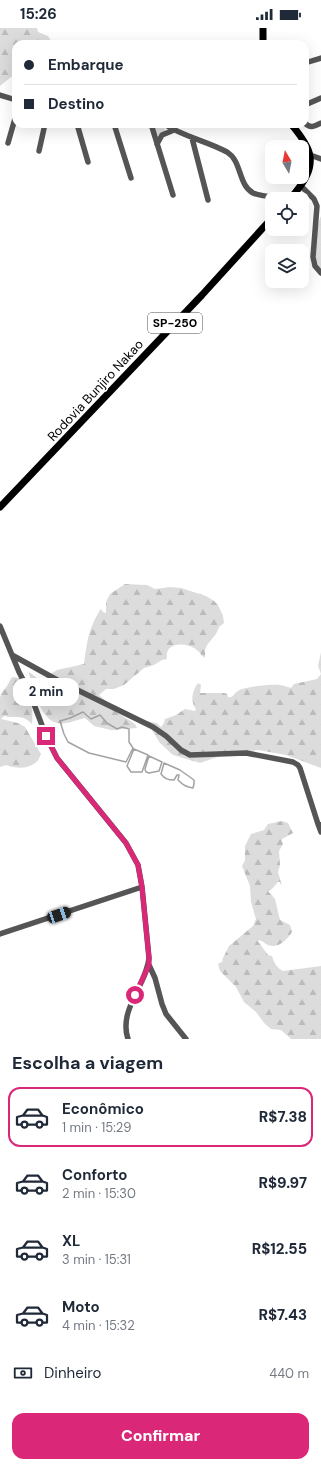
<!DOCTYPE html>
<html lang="pt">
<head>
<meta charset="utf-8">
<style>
  body { margin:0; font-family:"DM Sans",sans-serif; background:#f6f6f7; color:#1f2937; height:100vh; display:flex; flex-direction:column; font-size:15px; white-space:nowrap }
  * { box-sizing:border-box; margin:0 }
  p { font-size:13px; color:#747a83 }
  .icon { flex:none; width:22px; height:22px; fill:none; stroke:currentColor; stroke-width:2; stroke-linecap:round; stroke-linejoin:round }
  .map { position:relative; height:1011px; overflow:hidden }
  .details { display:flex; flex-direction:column; background:#fff; flex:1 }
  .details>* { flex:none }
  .guide { position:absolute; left:12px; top:12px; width:297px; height:88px; border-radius:12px; box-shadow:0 4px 16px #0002; display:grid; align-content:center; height:88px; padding:0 12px; background:#fff }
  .needle { width:26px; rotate:350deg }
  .fabs { position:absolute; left:265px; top:112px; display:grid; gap:8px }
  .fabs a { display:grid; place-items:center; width:44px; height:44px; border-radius:8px; background:#fff; box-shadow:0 4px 16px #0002; font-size:20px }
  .end { position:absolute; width:18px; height:18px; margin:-9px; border:5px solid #db2777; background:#fff; box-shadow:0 0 0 2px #fff }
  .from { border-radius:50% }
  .bubble { position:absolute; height:28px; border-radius:12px; background:#fff; box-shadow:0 4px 16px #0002; font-size:13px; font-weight:800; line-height:28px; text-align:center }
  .car { position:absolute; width:12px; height:24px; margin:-12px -6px; border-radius:5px; box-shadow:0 0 3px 1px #0007; background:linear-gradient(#222 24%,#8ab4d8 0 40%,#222 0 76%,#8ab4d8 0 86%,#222 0) }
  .guide b { display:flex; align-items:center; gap:14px; height:38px; font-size:15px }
  .guide b+b { border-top:1px solid #e0e1e3 }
  .guide i { width:10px; height:10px; background:#1f2937 }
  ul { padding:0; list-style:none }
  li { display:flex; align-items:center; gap:12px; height:60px; margin:0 8px 6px; padding:0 4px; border:2px solid transparent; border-radius:12px }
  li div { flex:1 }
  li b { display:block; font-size:15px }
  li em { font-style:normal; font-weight:800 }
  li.current { border-color:#db2777 }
  li>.icon { width:36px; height:36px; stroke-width:1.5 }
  h2 { padding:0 12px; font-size:18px; line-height:48px }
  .pay { display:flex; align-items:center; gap:10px; height:44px; padding:0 12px; font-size:15px }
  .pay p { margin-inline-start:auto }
  .action { display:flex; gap:8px; margin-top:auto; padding:8px 12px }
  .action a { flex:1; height:46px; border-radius:12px; background:#db2777; color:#fff; font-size:16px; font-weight:800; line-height:46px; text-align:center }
  .status { display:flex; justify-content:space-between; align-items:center; height:28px; padding:0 20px; background:#fff; direction:ltr }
  .status svg { height:11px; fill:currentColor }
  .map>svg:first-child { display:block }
  .green { fill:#dcdcdc }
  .forest { fill:url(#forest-firs) }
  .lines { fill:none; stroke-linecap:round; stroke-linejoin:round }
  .stream { stroke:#a3a3a3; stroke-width:1.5 }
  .minor { stroke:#555; stroke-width:5.5 }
  .major { stroke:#000; stroke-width:7 }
  .route { stroke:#db2777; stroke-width:5 }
  .labels { text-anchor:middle; stroke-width:3; stroke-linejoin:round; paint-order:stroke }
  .shield { fill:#fff; stroke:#4c4c4c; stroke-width:1 }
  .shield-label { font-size:12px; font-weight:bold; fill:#000 }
  .street-label { font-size:13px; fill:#000; stroke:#fff }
</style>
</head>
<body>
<div class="status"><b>15:26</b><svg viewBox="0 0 49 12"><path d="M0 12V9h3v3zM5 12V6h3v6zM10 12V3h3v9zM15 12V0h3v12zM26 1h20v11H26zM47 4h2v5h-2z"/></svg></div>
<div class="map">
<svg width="321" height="1011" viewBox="0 0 321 1011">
  <defs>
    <pattern id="forest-firs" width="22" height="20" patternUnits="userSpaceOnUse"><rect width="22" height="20" fill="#dcdcdc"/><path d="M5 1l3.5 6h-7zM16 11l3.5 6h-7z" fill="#bbb"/></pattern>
  </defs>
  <rect width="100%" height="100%" fill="#fff"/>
  <path class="green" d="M 152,96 L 160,96 L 165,101 L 165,104 L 158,107 L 155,105 Z"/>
  <path class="forest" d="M 0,0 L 37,0 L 38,4 L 48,8 L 53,16 L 16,16 L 16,45 L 0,58 Z
    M 321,188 L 321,242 C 312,231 315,201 321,188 Z
    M 125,556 L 147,557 L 155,561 L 170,559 L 181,560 L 206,568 L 214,573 L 218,577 L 223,588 L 224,595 L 219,599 L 216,606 L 207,617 L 205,622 L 205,630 C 202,628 201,626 198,623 C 192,617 178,614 171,619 C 167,622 166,626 167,631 L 162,632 L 154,637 L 144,640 L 124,657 L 114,661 L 106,661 L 99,667 L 107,674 L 112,681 L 135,696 L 137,700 L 111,702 L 94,698 L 85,690 C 76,692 66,697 57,695 C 40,691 32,658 29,644 L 42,654 L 51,656 L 51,646 L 57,642 L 84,636 C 87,614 88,602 100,582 L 101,581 L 103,584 L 106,585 L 106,574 L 110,566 Z
    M 321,624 L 321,740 L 286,727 L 258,722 L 223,727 L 200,735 L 173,727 L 160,715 L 146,693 L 157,695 L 161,699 L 164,695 L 165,691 L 176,687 L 185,681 L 195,683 L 196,681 C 190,673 192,663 198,655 L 201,657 L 200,665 L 224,665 L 227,666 L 228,669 C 234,670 233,666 238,663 C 243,659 271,656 279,657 C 283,657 287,659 291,660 L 294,656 L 317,651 L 321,646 L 318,638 Z
    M 21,646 C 27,663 34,677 32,696 C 22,685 15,691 4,688 L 1,691 L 18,695 L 25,699 L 41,726 C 36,741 19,742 6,737 L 0,739 L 0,670 C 1,664 4,662 7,658 C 10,654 9,652 13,649 L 18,650 Z
    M 282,793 L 288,795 L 293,805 L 282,811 L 282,814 L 283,816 L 279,823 L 280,837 L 278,844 L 282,858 L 280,854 L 278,854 L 272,861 L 268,863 L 275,871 L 280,892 L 290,897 L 292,904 C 287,912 278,921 268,917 C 264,915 262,912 257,912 L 268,927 L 272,928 C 274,935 277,940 283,943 L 321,938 L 321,1011 L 291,1011 L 281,1002 L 271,1001 L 265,996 L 256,984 L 244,974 L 236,959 L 220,943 L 218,936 L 223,933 L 222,932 L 229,918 L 253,898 L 256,891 L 251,874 L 250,858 L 242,838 L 245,832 L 245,818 L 251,806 L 264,802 L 268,796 Z"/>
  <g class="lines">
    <path class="stream" d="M 83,684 L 91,691 L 100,687 L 107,695 L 117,701 L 122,699 L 129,701 L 129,714 L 133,720 L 126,734 L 89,725 L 68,714 L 64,706 L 60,693 L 70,690 Z
      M 134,721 L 148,727 L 142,744 L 131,744 L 127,738 Z
      M 149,728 L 162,734 L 159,743 L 149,745 L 146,744 L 145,741 Z
      M 164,735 L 180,742 L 194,752 L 194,756 L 193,760 C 186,759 183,757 178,752 L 179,747 L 177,747 L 174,752 C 168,752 165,751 161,746 Z"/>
    <path class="minor" d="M 305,35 L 321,30
      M 0,67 L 16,72
      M 305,77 L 321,70
      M 305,95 C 310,101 315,98 321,95
      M 77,96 L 88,134
      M 114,96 L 131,150
      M 151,96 L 173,167
      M 164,96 C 184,109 207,113 227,124 C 242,133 238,157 253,165 C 264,170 278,168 290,171
      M 192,110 L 208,172
      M 8,115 L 16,87
      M 157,116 L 162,107 L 174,102
      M 39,123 L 45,96
      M 310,127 L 321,131
      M 301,158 L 314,171 L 317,178 L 313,229 L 315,238 L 321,245
      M 0,598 L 19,644 L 29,663 L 46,708 L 57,730 L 126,815 L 138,837 L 142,859 L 149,930 C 147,956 118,982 128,1011
      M 12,627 L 59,653 L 153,699 L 166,708 L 181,722 L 190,727 L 246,725 L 293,734 L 298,737 L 300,740 L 318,796 L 321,797
      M 318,796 L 321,804
      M 0,906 L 142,859
      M 149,937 L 155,950 L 162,976 L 166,986 L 186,1011"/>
    <path class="major" d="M 263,0 L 263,16
      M 290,171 C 302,157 317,139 307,119 C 303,111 297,103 291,96
      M 0,479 L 202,267 L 272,190"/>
  </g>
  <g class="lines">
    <path class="route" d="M 46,708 L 57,730 L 126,815 L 138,837 L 142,859 L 149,930 L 149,937 L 135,967"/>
  </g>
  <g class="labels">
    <rect class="shield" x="148" y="285" width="54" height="20" rx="3"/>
    <g class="shield-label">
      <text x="175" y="299">SP-250</text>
    </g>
    <g class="street-label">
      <text transform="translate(95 362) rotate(-47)" y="5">Rodovia Bunjiro Nakao</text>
    </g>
  </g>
</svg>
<div class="fabs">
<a><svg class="needle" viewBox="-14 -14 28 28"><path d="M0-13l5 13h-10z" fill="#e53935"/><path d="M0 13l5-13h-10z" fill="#747a83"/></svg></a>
<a><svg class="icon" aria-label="locate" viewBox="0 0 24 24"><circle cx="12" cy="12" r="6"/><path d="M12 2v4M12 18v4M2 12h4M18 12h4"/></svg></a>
<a><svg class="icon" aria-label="layers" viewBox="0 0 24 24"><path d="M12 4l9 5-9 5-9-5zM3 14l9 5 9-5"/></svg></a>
</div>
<i class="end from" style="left:135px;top:967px"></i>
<i class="end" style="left:46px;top:708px"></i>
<div class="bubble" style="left:13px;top:650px;width:66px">2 min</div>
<i class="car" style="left:59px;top:887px;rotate:71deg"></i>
<div class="guide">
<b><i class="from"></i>Embarque</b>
<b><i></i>Destino</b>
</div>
</div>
<section class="details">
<h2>Escolha a viagem</h2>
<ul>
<li class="current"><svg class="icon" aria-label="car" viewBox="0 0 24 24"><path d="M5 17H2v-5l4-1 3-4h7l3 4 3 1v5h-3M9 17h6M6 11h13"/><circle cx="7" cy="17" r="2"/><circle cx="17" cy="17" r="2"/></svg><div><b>Econômico</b><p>1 min · 15:29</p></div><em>R$7.38</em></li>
<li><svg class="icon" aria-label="car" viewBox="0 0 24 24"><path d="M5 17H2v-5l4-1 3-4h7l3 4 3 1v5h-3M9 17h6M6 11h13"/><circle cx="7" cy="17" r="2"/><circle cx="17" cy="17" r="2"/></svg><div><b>Conforto</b><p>2 min · 15:30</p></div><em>R$9.97</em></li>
<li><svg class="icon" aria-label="car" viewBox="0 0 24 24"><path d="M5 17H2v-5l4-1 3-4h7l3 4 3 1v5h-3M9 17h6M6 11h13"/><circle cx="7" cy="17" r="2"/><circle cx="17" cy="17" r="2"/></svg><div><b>XL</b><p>3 min · 15:31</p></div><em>R$12.55</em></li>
<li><svg class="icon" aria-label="car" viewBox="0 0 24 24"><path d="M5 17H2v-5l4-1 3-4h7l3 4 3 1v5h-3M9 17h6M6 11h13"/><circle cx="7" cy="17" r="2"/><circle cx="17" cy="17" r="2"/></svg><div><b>Moto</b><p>4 min · 15:32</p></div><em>R$7.43</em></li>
</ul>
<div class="pay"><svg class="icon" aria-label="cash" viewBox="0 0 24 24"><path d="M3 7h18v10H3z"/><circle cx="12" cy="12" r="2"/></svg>Dinheiro<p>440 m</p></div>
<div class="action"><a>Confirmar</a></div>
</section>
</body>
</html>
